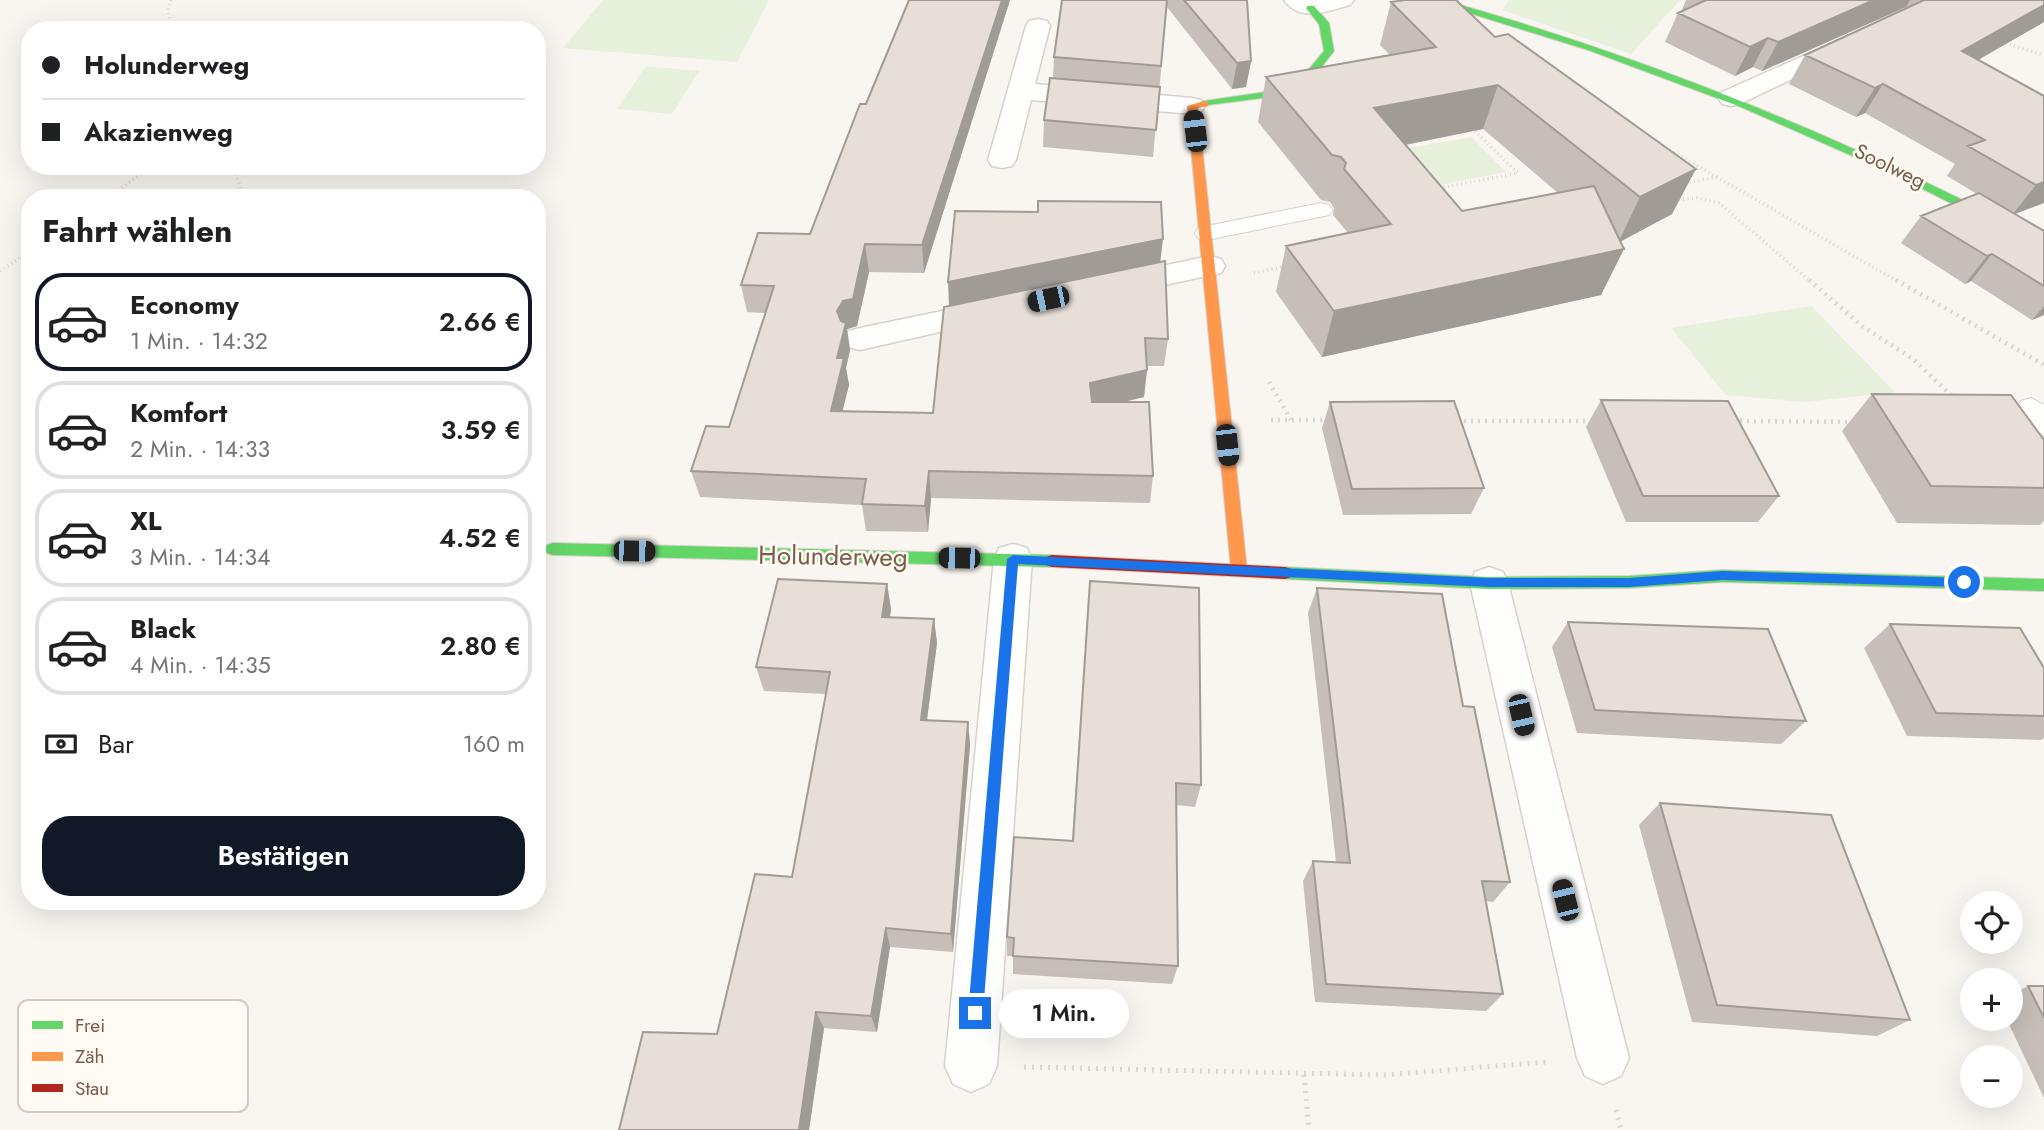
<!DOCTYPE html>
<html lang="de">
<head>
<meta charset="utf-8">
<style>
  body { margin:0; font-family:Jost,sans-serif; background:#f2f2f2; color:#202124; height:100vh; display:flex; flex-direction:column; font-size:26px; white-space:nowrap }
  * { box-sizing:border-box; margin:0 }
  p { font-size:23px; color:#757577 }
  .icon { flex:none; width:38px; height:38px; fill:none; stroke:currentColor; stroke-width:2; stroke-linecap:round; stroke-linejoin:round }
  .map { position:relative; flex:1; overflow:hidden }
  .drawer { position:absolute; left:21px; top:189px; width:525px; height:721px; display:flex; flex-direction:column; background:#fff; border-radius:28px; box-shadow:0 7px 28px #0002 }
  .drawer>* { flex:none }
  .top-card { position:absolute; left:21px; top:21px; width:525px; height:154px; border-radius:28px; box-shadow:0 7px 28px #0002; display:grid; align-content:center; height:154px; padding:0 21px; background:#fff }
  .buttons { position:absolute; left:1960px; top:891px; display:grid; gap:14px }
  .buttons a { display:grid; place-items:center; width:63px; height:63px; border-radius:50%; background:#fff; box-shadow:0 7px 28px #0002; font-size:35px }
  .end { position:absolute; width:32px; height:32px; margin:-16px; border:9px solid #1a73e8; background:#fff; box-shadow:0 0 0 4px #fff }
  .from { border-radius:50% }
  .bubble { position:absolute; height:49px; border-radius:24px; background:#fff; box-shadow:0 7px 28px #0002; font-size:23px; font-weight:600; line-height:49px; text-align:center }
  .car { position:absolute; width:21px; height:42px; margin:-21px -10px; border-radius:9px; box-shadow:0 0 5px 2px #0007; background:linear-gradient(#222 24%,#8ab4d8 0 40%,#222 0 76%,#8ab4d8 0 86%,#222 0) }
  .top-card b { display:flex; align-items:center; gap:24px; height:66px; font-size:26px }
  .top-card b+b { border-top:2px solid #e0e0e0 }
  .top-card i { width:18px; height:18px; background:#202124 }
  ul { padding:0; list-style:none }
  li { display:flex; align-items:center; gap:21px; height:98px; margin:0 14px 10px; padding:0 7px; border:4px solid #e0e0e0; border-radius:28px }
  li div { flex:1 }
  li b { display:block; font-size:26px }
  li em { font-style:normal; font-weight:600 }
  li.current { border-color:#111827 }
  li>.icon { width:63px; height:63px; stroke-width:1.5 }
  h2 { padding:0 21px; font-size:32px; line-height:84px }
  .pay { display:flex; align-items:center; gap:18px; height:77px; padding:0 21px; font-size:26px }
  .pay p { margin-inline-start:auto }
  .action { display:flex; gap:14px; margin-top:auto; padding:14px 21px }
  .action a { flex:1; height:80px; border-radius:28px; background:#111827; color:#fff; font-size:28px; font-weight:600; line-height:80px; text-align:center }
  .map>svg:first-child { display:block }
  .green { fill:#e7f0db }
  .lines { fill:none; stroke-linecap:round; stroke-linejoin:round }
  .lane-casing { stroke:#d7d1cb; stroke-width:2 }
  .street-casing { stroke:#d7d1cb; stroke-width:3 }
  .fast-casing { stroke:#d9d2cb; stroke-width:2 }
  .slow-casing { stroke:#d9d2cb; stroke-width:2 }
  .jam-casing { stroke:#d9d2cb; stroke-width:2 }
  .path-far2 { stroke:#dcd5d0; stroke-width:3.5; stroke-dasharray:1 3.5; stroke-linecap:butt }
  .path-far1 { stroke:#dcd5d0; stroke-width:4.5; stroke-dasharray:2 5; stroke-linecap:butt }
  .path { stroke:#dcd5d0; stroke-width:5; stroke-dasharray:2 6; stroke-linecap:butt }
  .lane { fill:#fefefd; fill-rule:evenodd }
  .street { fill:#fefefd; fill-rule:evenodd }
  .fast { fill:#63d668; fill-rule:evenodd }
  .slow { fill:#ff974d; fill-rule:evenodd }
  .jam { fill:#b3261e; fill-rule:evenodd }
  .wall { fill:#c6bfb9; fill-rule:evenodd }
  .shaded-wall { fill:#a19b96 }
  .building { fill:#e6ded7; stroke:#a19b96; stroke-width:2 }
  .route { fill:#1a73e8 }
  .labels { text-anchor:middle; stroke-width:5; stroke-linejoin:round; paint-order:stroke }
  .far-street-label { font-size:21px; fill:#7a5c4d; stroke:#fffaf3 }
  .street-label { font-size:26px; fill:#7a5c4d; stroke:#fffaf3 }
  .key { fill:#fffaf3; stroke:#d7cbc1; stroke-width:2 }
  .key-label { font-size:19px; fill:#7a5c4d }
</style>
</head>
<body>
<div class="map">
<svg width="2044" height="1130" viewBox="0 0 2044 1130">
  <rect width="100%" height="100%" fill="#f9f5f0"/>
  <path class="green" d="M 603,0 L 769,0 L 737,62 L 563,48 Z
    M 1509,0 L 1680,0 L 1631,54 L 1502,10 Z
    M 646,66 L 699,71 L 672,114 L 617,109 Z
    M 1471,137 L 1506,172 L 1414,190 L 1382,153 Z
    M 1811,306 L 1895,392 L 1805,402 L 1726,395 L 1671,328 Z"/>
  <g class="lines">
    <defs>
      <path id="lane" d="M 1321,203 L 1329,205 L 1333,210 L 1329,215 L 1207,240 L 1198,238 L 1195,233 L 1198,228 L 1207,226 Z
        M 2031,398 L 2044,405 L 2044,435 L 2034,432 L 2017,408 L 2021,401 Z"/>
      <path id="street" d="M 1284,0 L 1354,0 L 1350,5 C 1328,11 1300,23 1284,0 Z
        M 1038,19 L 1047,21 L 1050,26 L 1035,84 L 1192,98 L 1201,100 L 1205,106 L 1201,112 L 1192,114 L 1031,100 L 1016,160 L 1012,166 L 1002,168 L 992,166 L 988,160 L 1026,26 L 1029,21 Z
        M 1846,37 L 1855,39 L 1858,44 L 1855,49 L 1740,104 L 1731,106 L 1722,104 L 1718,98 L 1722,92 Z
        M 1210,256 L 1221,259 L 1225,266 L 1221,273 L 1113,296 L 1102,293 L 1097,286 L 1102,279 L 1113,276 Z
        M 995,300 L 1006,303 L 1011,310 L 1006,317 L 860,350 L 848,347 L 844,339 L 848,331 L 860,328 Z
        M 1013,544 L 1027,548 L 1032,559 L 997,1066 L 989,1084 L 971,1092 L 953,1084 L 945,1066 L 994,559 L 999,548 Z
        M 1489,567 L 1503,572 L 1508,583 L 1629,1058 L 1621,1076 L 1603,1084 L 1585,1076 L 1577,1058 L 1470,583 L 1475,572 Z"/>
      <path id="fast" d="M 1427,0 L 1443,0 C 1657,60 1847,139 2044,241 L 2044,250 L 1891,173 L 1741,107 L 1588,50 Z
        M 1308,6 L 1314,6 L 1329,23 L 1334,51 L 1313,78 L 1271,97 L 1200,106 L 1200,102 L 1204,101 L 1265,92 L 1305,74 L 1324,51 L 1319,24 L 1306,8 Z
        M 553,543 L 1052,555 L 1058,557 L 1060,561 L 1058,565 L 1052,567 L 553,555 L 547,553 L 545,549 L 547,545 Z
        M 1285,567 L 1489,577 L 1629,576 L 1722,570 L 2044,579 L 2044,591 L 1722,582 L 1629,588 L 1489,589 L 1285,579 L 1279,577 L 1277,573 L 1279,569 Z"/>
      <path id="slow" d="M 1204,101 L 1208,102 L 1208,106 L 1198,108 L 1247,570 L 1245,574 L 1233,574 L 1231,570 L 1187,106 Z"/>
      <path id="jam" d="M 1052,555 L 1285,567 L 1291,569 L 1293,573 L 1291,577 L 1285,579 L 1052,567 L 1046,565 L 1044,561 L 1046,557 Z"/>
    </defs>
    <use href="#lane" class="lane-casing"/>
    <use href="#street" class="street-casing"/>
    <use href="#fast" class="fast-casing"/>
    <use href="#slow" class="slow-casing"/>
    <use href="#jam" class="jam-casing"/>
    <path class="path-far2" d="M 171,0 L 168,8 L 171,30
      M 2001,42 L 2044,55
      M 1658,143 L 1899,282
      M 232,166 L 245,198
      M 1685,183 L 1717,177
      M 1439,188 L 1518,173 L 1475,131
      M 107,198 L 153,166
      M 1674,200 L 1697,198 L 1719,203 L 1811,282
      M 0,271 L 30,251
      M 1254,273 L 1287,266"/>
    <path class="path-far1" d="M 1809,280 L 1862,326 L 1913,359 L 1954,398
      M 1896,280 L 2044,365
      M 1269,382 L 1291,420
      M 1271,420 L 1329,420
      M 1457,421 L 1595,421
      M 1733,421 L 1854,422"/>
    <path class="path" d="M 1024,1067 L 1384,1075 L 1547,1062
      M 1304,1075 L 1309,1130
      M 1616,1110 L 1621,1130"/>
    <use href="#lane" class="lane"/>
    <use href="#street" class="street"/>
    <use href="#fast" class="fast"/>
    <use href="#slow" class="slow"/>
    <use href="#jam" class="jam"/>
  </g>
  <path class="wall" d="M 909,0 L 1010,0 L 924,273 L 869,272 L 857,326 L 847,329 L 850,350 L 846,368 L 849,385 L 842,411 L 933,413 L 1160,262 L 1168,339 L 1164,366 L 1147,366 L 1144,397 L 1124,402 L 1153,476 L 1150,503 L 931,498 L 928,532 L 866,531 L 862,505 L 700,497 L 691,471 L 729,427 L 765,313 L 747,312 L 741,285 L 810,234 Z
    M 1062,0 L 1247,0 L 1251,61 L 1246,87 L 1232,89 L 1167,7 L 1153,157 L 1043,147 L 1044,120 L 1053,78 L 1054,57 Z
    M 1686,0 L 2044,0 L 2044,22 L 1978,60 L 2044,203 L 2014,214 L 2044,231 L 2044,315 L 2032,320 L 1971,281 L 1965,284 L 1901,243 L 1921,216 L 1977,194 L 1947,176 L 1955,164 L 1865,113 L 1856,117 L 1789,84 L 1805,55 L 1908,7 L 1906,7 L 1762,71 L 1753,67 L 1735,76 L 1665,42 L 1678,13 L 1681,12 Z
    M 1391,2 L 1672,214 L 1620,241 L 1601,295 L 1322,357 L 1276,292 L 1286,246 L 1348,233 L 1333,215 L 1334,208 L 1330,202 L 1321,200 L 1258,122 L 1266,77 L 1390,55 L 1380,45 ZM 1483,129 L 1558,193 L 1462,211 L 1406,145 Z
    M 1872,394 L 2044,440 L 2044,521 L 2040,525 L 1897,523 L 1842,431 Z
    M 1601,400 L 1779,496 L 1758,522 L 1626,522 L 1586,427 Z
    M 1330,402 L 1484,488 L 1471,514 L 1343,515 L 1322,428 Z
    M 1090,581 L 1201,785 L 1195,807 L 1176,805 L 1178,966 L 1172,984 L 1013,974 L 1013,956 L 1007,956 L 1007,937 L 1072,841 Z
    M 887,584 L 891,609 L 890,617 L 934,619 L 937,643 L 927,720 L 968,722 L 970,745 L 953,952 L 890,947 L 877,1032 L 824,1028 L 809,1130 L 619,1130 L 717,1034 L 792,877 L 826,694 L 764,691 L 756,667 Z
    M 1317,588 L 1463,706 L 1510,882 L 1493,902 L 1486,901 L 1503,994 L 1486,1011 L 1315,1002 L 1303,881 L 1313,861 L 1336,862 L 1308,613 Z
    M 1568,622 L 1806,721 L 1781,744 L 1577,733 L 1552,647 Z
    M 1890,624 L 2044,668 L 2044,738 L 2041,740 L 1907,736 L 1864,648 Z
    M 1660,803 L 1910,1020 L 1877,1036 L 1692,1022 L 1639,825 Z
    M 2028,986 L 2044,986 L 2044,1098 L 2006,1018 L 2011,1018 L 2011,994 Z"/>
  <path class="shaded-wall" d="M 1002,0 L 1010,0 L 924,273 L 922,245 Z
    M 1874,0 L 1910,0 L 1906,7 L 1762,71 L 1778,42 Z
    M 2044,5 L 2044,22 L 1943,80 L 1962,51 Z
    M 1768,38 L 1753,67 L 1735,76 L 1750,47 Z
    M 1251,61 L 1246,87 L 1232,89 L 1237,63 Z
    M 1883,84 L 1865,113 L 1856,117 L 1875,88 Z
    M 1498,85 L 1483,129 L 1363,153 L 1374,108 Z
    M 1696,169 L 1672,214 L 1618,243 L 1640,197 Z
    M 2044,182 L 2044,203 L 2012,215 L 2036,185 Z
    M 1163,239 L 1160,264 L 949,307 L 948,282 Z
    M 865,244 L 869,272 L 857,326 L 847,329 L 850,350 L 846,368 L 849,385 L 836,438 L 831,411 L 837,358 L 837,311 L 843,301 Z
    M 1624,249 L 1601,295 L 1322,357 L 1334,311 Z
    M 1992,254 L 1971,281 L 1965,284 L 1987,256 Z
    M 2044,306 L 2044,315 L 2032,320 Z
    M 1147,370 L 1144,397 L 1088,410 L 1090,383 Z
    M 929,471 L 931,498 L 928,532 L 925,506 Z
    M 887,584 L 891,609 L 886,641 L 882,617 Z
    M 934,619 L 937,643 L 924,742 L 921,720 Z
    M 968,722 L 970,745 L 953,952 L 951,934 Z
    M 886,928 L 890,947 L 877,1032 L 871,1016 Z
    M 816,1012 L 824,1028 L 809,1130 L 799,1130 Z"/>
  <path class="building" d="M 909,0 L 1002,0 L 922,245 L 865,244 L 853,299 L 843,301 L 837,311 L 841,321 L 846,323 L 837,358 L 844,358 L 831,411 L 933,413 L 944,307 L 1165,261 L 1168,339 L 1145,338 L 1147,370 L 1090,383 L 1092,402 L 1149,402 L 1153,476 L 929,471 L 925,506 L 862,504 L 866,479 L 691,471 L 706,426 L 729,427 L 774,286 L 741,285 L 758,233 L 810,234 L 860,104 L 866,104 Z
    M 1062,0 L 1167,0 L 1161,66 L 1054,57 Z
    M 1184,0 L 1247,0 L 1251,61 L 1237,63 Z
    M 1405,0 L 1456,0 L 1495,37 L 1508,34 L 1696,169 L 1640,197 L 1498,85 L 1374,108 L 1462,211 L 1594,186 L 1624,249 L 1334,311 L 1286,246 L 1391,224 L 1344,169 L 1346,163 L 1341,157 L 1332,155 L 1266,77 L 1436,47 L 1391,2 Z
    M 1706,0 L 1874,0 L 1778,42 L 1768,38 L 1750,47 L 1678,13 Z
    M 1924,0 L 2044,0 L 2044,5 L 1962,51 L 2044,96 L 2044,182 L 2036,185 L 1968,146 L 1985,140 L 1883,84 L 1875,88 L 1805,55 Z
    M 1050,78 L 1160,87 L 1156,130 L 1044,120 Z
    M 1979,193 L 2044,231 L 2044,286 L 1992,254 L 1987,256 L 1921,216 Z
    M 1038,201 L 1161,202 L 1163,239 L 948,282 L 955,211 L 1038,212 Z
    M 1872,394 L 2011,395 L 2044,440 L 2044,488 L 1931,486 Z
    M 1601,400 L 1728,401 L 1779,496 L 1643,496 Z
    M 1454,401 L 1484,488 L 1352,489 L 1330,402 Z
    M 778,579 L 887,584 L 882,617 L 934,619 L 921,720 L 968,722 L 951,934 L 886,928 L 871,1016 L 816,1012 L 799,1130 L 619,1130 L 643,1032 L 717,1034 L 755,874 L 792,877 L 830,672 L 756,667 Z
    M 1090,581 L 1199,588 L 1201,785 L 1176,783 L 1178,966 L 1013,956 L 1014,938 L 1007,937 L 1014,837 L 1073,841 Z
    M 1317,588 L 1442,594 L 1463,706 L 1474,707 L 1510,882 L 1482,881 L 1503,994 L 1326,984 L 1313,861 L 1350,863 Z
    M 1568,622 L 1768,629 L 1806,721 L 1595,710 Z
    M 1890,624 L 2020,628 L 2044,668 L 2044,716 L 1936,713 Z
    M 1660,803 L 1831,815 L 1910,1020 L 1717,1005 Z
    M 2028,986 L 2044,986 L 2044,1018 Z"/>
  <path class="route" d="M 1013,555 L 1489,578 L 1629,578 L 1722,571 L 1964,578 L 1969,582 L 1964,587 L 1722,580 L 1629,587 L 1489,587 L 1018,564 L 983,1013 L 981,1018 L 975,1020 L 970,1018 L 968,1013 L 1007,559 Z"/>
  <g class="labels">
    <g class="far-street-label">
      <text transform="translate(1890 166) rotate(26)" y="7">Soolweg</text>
    </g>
    <g class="street-label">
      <text transform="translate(833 556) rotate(1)" y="9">Holunderweg</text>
    </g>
  </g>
  <rect x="18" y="1000" width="230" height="112" rx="10" class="key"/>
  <rect x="32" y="1021" width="31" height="8" fill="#63d668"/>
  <rect x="32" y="1052" width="31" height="9" fill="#ff974d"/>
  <rect x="32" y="1084" width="31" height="8" fill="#b3261e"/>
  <g class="key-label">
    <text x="75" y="1032">Frei</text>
    <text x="75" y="1063">Zäh</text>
    <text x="75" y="1095">Stau</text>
  </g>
</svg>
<div class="buttons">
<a><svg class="icon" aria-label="locate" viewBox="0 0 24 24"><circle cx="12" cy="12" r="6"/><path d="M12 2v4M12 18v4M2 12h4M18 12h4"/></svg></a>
<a>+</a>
<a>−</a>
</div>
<i class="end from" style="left:1964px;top:582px"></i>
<i class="end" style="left:975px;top:1013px"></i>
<div class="bubble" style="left:999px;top:989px;width:130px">1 Min.</div>
<i class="car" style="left:1195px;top:131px;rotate:353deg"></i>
<i class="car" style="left:1048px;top:299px;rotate:258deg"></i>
<i class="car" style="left:1227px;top:445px;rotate:174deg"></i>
<i class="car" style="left:634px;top:551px;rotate:91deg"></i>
<i class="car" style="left:959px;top:558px;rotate:271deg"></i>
<i class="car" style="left:1521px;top:715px;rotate:167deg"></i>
<i class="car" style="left:1565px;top:900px;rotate:346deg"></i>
<div class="top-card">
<b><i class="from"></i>Holunderweg</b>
<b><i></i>Akazienweg</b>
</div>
<section class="drawer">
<h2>Fahrt wählen</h2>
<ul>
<li class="current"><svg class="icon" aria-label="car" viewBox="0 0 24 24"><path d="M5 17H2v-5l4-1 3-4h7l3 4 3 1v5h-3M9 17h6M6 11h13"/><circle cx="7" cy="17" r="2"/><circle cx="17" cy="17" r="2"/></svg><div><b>Economy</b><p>1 Min. · 14:32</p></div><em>2.66 €</em></li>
<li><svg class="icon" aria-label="car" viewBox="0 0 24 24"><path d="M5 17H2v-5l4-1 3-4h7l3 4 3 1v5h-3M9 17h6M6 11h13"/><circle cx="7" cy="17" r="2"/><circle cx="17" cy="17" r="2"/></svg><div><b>Komfort</b><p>2 Min. · 14:33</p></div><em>3.59 €</em></li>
<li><svg class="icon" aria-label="car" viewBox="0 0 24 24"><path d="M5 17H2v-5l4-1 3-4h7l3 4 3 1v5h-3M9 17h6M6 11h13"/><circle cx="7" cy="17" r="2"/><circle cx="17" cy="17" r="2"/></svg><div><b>XL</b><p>3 Min. · 14:34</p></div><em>4.52 €</em></li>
<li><svg class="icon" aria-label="car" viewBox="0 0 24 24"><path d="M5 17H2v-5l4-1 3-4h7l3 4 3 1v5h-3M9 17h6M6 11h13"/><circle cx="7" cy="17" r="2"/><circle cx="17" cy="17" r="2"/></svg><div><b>Black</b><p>4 Min. · 14:35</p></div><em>2.80 €</em></li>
</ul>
<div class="pay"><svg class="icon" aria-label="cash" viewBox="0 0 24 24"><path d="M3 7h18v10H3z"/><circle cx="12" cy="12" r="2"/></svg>Bar<p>160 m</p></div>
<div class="action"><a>Bestätigen</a></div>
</section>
</div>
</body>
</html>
